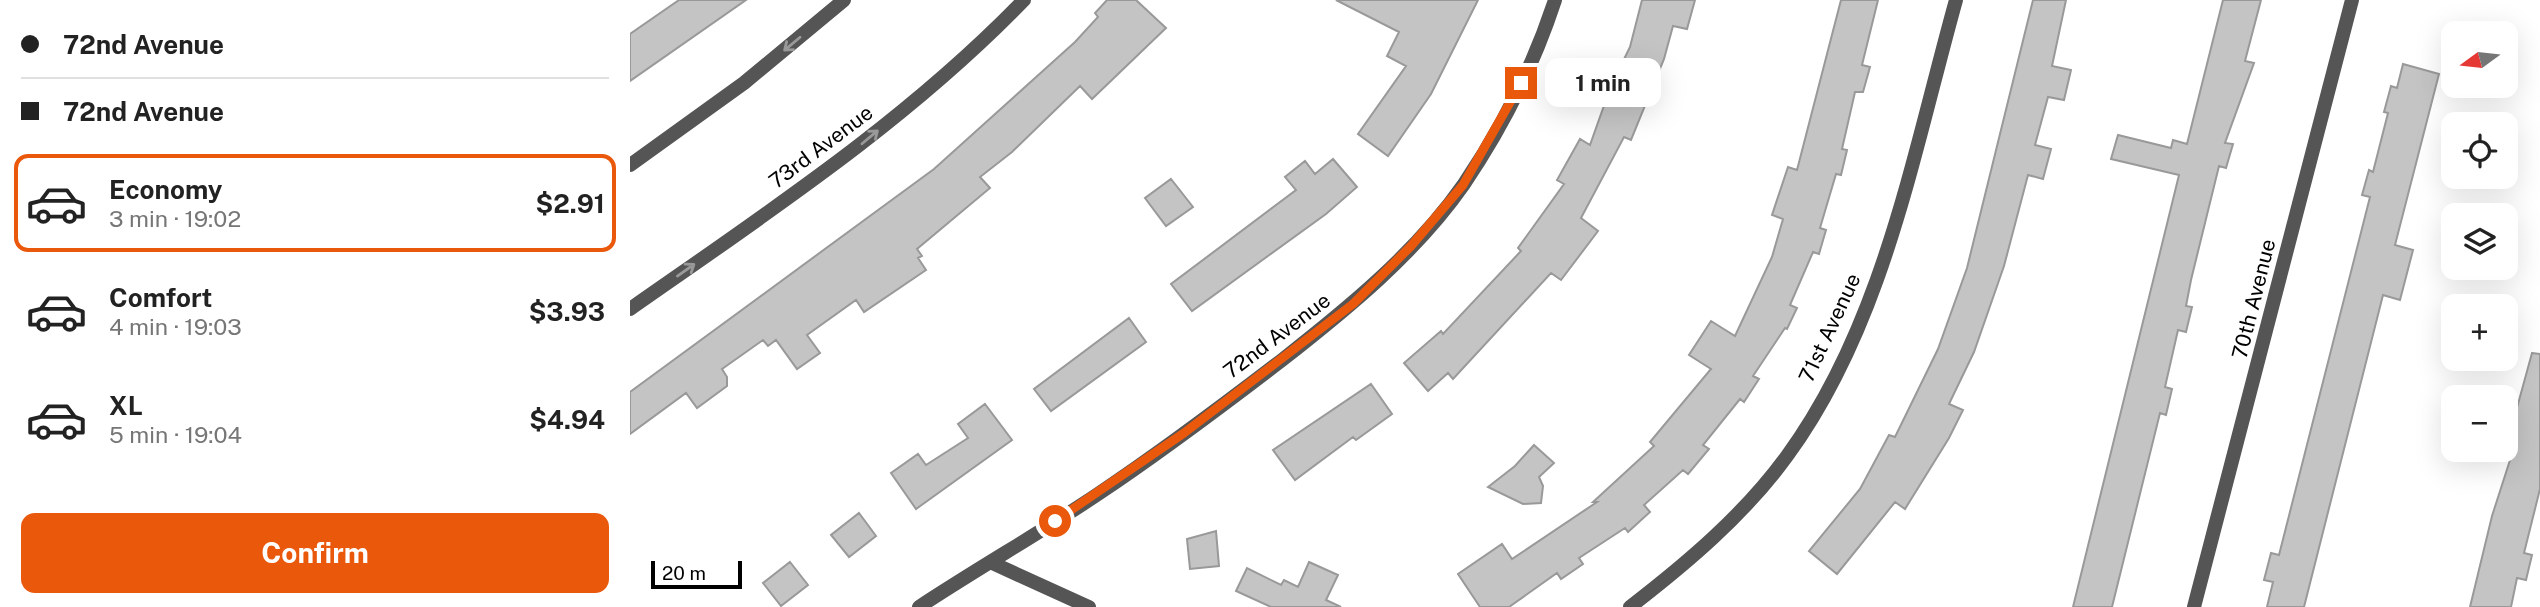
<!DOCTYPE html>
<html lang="en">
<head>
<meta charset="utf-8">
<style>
  body { margin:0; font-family:"Public Sans",sans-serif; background:#f2f2f2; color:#222; height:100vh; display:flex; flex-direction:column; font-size:26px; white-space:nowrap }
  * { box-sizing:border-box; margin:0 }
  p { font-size:23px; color:#767676 }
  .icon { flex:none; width:38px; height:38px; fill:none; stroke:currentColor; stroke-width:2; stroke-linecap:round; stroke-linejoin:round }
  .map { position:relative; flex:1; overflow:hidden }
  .sheet { display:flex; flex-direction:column; background:#fff; width:630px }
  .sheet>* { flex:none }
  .top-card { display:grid; align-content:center; height:154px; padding:0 21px; background:#fff }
  .needle { width:46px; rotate:255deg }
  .fabs { position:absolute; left:1811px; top:21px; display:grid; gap:14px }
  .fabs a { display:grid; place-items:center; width:77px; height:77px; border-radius:14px; background:#fff; box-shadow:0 7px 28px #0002; font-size:35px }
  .scale { position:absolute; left:21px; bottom:18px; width:91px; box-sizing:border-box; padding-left:7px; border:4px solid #000; border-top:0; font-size:19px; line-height:24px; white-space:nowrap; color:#000; -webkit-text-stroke:5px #fff; paint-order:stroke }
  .end { position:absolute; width:32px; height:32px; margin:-16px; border:9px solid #ea580c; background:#fff; box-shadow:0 0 0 4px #fff }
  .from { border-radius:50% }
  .bubble { position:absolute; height:49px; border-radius:14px; background:#fff; box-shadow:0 7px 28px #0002; font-size:23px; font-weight:700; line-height:49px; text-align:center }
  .top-card b { display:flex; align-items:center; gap:24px; height:66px; font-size:26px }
  .top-card b+b { border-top:2px solid #e0e0e0 }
  .top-card i { width:18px; height:18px; background:#222 }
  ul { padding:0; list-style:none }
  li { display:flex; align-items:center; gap:21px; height:98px; margin:0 14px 10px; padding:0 7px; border:4px solid transparent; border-radius:14px }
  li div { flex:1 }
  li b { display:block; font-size:26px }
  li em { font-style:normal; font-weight:700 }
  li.on { border-color:#ea580c }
  li>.icon { width:63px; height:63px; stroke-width:1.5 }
  .cta { display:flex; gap:14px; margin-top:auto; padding:14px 21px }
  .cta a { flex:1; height:80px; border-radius:14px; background:#ea580c; color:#fff; font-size:28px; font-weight:700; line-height:80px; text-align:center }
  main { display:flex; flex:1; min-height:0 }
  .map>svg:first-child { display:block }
  .building { fill:#c4c4c4; stroke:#999; stroke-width:2 }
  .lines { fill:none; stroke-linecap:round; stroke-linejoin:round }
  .minor { stroke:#555; stroke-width:14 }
  .oneway { stroke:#999 }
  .route { stroke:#ea580c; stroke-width:9 }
  .labels { text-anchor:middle; stroke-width:5; stroke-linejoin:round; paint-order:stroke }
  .street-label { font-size:21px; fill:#000; stroke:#fff }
</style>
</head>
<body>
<main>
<section class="sheet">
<div class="top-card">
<b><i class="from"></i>72nd Avenue</b>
<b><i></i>72nd Avenue</b>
</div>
<ul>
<li class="on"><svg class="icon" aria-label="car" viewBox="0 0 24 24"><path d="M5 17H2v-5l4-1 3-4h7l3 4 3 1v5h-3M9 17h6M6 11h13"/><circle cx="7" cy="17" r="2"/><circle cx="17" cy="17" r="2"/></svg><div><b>Economy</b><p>3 min · 19:02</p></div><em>$2.91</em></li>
<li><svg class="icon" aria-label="car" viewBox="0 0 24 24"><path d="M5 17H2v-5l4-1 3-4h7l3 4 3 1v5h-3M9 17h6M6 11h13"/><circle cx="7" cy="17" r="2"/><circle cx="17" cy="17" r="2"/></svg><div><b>Comfort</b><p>4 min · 19:03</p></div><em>$3.93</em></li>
<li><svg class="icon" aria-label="car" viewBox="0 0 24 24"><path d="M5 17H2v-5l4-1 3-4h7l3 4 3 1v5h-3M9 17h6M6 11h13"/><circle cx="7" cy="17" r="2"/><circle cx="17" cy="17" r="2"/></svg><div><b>XL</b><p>5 min · 19:04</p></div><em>$4.94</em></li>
</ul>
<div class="cta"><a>Confirm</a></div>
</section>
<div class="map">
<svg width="1910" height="607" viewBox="0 0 1910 607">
  <rect width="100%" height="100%" fill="#fff"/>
  <path class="building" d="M 49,0 L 116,0 L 0,81 L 0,34 Z
    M 477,0 L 506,0 L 536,28 L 462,99 L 450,86 L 382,152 L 350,177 L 360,188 L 287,249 L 292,256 L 288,258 L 296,270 L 234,312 L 226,300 L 177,335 L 190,353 L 167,369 L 146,340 L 138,346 L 133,340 L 92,369 L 97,377 L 97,386 L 67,408 L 56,393 L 0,434 L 0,392 L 304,169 L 445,42 L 468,17 L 465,13 Z
    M 706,0 L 848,0 L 801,94 L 758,156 L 728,134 L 776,66 L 757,56 L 769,32 Z
    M 1012,0 L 1065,0 L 1057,29 L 1043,26 L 1034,59 L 1001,140 L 994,137 L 951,218 L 968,231 L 931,280 L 921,273 L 823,379 L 818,373 L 798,391 L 774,363 L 811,331 L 813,334 L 891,251 L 888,248 L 934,184 L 927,180 L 950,139 L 960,145 L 981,86 L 1000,47 Z
    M 1211,0 L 1248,0 L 1232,65 L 1240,67 L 1233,92 L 1225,92 L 1212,149 L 1217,150 L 1211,175 L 1206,174 L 1190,228 L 1196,230 L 1189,254 L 1183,252 L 1160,305 L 1167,308 L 1157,329 L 1155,328 L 1123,376 L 1129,379 L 1114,402 L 1110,399 L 1073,445 L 1079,449 L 1058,474 L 1053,470 L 1014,505 L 1020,512 L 998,532 L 995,528 L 949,558 L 953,564 L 931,579 L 927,573 L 879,607 L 850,607 L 828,574 L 872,544 L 882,559 L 967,502 L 963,502 L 1024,446 L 1020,442 L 1081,369 L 1059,355 L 1081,321 L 1105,336 L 1142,257 L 1153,219 L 1142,215 L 1158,167 L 1167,170 Z
    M 1403,0 L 1436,0 L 1422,66 L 1441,70 L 1434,100 L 1418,97 L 1405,145 L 1421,149 L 1413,179 L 1398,175 L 1374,266 L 1344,352 L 1319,404 L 1333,410 L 1319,438 L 1275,509 L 1265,502 L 1207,574 L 1179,551 L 1230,489 L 1259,435 L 1265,437 L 1308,349 L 1337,268 Z
    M 1593,0 L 1631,0 L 1615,61 L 1624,63 L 1595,143 L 1603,144 L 1596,168 L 1589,166 L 1561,280 L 1556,306 L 1562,307 L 1556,332 L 1548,330 L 1535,387 L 1542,389 L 1536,415 L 1530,413 L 1482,607 L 1443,607 L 1549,175 L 1481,159 L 1488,135 L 1541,148 L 1543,140 L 1557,144 Z
    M 1773,64 L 1809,74 L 1765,245 L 1783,250 L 1770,300 L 1753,295 L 1674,607 L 1637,607 L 1643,582 L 1634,580 L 1641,553 L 1649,555 L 1740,197 L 1732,195 L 1739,170 L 1743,172 L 1758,113 L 1754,112 L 1761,86 L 1767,88 Z
    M 703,159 L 727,187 L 696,214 L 562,311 L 541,284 L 666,190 L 655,177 L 675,161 L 685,174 Z
    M 541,179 L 563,207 L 536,226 L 515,198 Z
    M 499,318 L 516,342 L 421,411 L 404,389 Z
    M 1902,353 L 1910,354 L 1910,489 L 1894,553 L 1902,555 L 1896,580 L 1887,578 L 1881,607 L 1840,607 L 1862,516 L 1881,457 L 1874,455 Z
    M 741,384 L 762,414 L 726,440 L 723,437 L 665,480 L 643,450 Z
    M 355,404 L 382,440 L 286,509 L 261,473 L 288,454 L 296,465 L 338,438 L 328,424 Z
    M 904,445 L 924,463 L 909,477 L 913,486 L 911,503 L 893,504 L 858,487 L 885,466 Z
    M 229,513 L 246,536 L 219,557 L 201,535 Z
    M 586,531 L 589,566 L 560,569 L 557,539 Z
    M 160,562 L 178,585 L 151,606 L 133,583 Z
    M 679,562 L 708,575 L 696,600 L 711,607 L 641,607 L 606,591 L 617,568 L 651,585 L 654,580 L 668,587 Z"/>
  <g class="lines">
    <path class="minor" d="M 0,165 L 114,83 L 214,0
      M 0,309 C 137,213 277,121 394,0
      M 360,562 L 459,607
      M 289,607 C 348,568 410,533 468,494 C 531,452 592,406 652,360 C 717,309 786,253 834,184 C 872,128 904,64 925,0
      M 1000,607 C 1057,563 1114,515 1157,456 C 1253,325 1283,154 1326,0
      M 1564,607 L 1722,0"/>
  </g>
  <defs><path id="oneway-shaft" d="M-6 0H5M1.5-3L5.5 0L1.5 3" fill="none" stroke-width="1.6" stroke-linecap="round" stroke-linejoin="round" transform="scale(1.75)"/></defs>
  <g class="oneway">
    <use href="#oneway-shaft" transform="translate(162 44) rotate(140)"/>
    <use href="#oneway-shaft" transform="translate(240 137) rotate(-40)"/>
    <use href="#oneway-shaft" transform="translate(56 270) rotate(-35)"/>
  </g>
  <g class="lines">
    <path class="route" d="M 425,521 L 554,433 L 723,304 L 781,246 L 833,185 L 891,83"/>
  </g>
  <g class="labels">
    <g class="street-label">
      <text transform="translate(191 147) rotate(-37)" y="7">73rd Avenue</text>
      <text transform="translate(1624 299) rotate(-76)" y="7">70th Avenue</text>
      <text transform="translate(1200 328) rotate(-65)" y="7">71st Avenue</text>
      <text transform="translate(647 336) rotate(-37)" y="7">72nd Avenue</text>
    </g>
  </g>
</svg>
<div class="fabs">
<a><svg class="needle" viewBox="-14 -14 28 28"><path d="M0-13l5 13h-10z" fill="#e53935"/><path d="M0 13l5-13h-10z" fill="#767676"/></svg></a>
<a><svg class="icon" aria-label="locate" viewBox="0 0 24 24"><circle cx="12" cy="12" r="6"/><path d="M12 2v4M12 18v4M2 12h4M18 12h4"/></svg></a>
<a><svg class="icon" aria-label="layers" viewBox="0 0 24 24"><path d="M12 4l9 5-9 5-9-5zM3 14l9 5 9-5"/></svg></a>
<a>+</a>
<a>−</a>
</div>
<div class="scale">20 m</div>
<i class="end from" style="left:425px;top:521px"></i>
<i class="end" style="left:891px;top:83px"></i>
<div class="bubble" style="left:915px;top:58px;width:116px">1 min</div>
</div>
</main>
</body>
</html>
